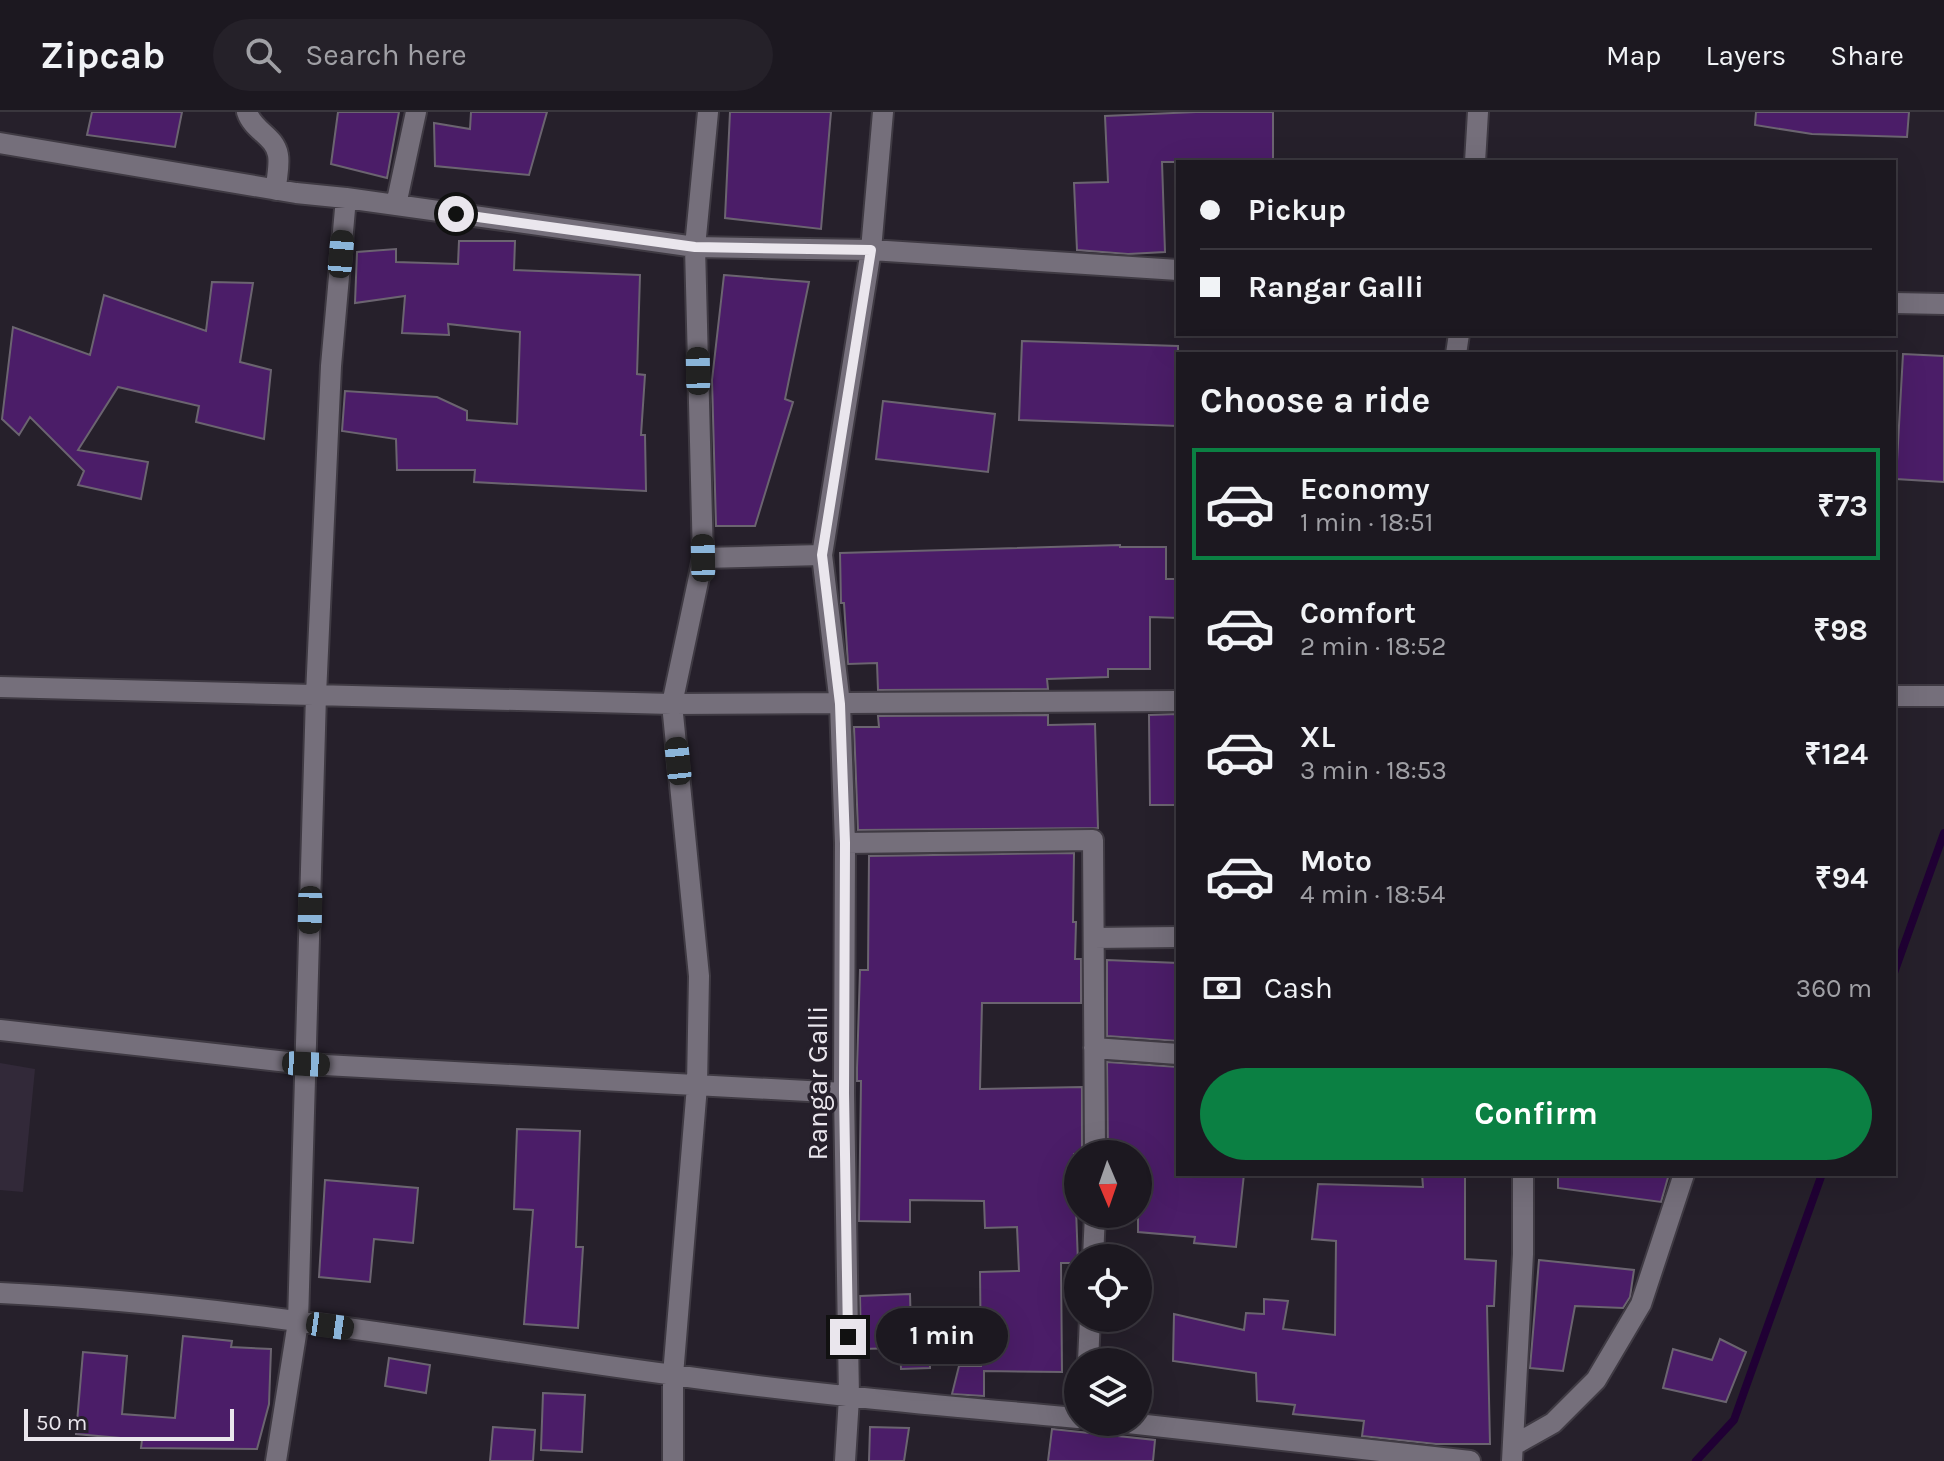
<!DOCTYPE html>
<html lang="en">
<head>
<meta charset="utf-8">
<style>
  body { margin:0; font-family:Karla,sans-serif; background:#252129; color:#f1f3f6; height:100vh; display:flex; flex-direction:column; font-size:30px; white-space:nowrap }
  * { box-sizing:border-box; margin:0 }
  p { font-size:26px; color:#a0a0a5 }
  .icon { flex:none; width:44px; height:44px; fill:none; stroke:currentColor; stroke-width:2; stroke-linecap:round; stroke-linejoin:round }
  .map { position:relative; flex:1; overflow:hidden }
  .side { position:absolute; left:1176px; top:240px; width:720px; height:824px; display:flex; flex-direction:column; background:#1c1820; border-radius:0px; box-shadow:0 8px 32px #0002,0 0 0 2px #3a373e }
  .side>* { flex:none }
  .banner { position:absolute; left:1176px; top:48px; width:720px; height:176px; border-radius:0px; box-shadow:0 8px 32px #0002,0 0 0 2px #3a373e; display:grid; align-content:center; height:176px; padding:0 24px; background:#1c1820 }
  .needle { width:52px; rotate:178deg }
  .buttons { position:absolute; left:1064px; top:1028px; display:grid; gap:16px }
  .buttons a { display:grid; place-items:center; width:88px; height:88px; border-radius:50%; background:#1c1820; box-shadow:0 8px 32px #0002,0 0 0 2px #3a373e; font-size:40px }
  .scale { position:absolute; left:24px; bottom:20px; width:210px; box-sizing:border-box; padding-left:8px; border:4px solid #eae6ed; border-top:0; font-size:22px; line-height:28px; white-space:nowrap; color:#eae6ed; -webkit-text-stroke:6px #26202b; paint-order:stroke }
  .end { position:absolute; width:36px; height:36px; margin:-18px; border:10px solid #eae6ed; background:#111; box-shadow:0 0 0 4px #111 }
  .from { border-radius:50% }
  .bubble { position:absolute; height:56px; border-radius:28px; background:#1c1820; box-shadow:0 8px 32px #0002,0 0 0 2px #3a373e; font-size:26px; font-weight:700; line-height:56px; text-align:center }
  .car { position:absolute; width:24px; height:48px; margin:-24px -12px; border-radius:10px; box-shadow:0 0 6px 2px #0007; background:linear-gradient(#222 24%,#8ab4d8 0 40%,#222 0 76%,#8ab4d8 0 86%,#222 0) }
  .banner b { display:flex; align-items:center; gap:28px; height:76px; font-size:30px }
  .banner b+b { border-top:2px solid #3a373e }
  .banner i { width:20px; height:20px; background:#f1f3f6 }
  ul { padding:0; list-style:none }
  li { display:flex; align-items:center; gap:24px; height:112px; margin:0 16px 12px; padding:0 8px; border:4px solid transparent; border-radius:0px }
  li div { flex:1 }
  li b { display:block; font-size:30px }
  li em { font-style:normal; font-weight:700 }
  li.current { border-color:#0b8043 }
  li>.icon { width:72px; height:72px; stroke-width:1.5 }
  h2 { padding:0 24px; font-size:36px; line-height:96px }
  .pay { display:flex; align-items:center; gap:20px; height:88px; padding:0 24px; font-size:30px }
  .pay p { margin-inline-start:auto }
  .action { display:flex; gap:16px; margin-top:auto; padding:16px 24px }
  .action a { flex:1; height:92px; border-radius:48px; background:#0b8043; color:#fff; font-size:32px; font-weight:700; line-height:92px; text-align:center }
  header { display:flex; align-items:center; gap:48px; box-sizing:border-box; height:112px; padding:0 40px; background:#1c1820; border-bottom:2px solid #3a373e }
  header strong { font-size:38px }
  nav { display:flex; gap:44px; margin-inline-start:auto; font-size:28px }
  .search { width:560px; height:72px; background:#252129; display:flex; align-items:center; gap:20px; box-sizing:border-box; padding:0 28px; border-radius:44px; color:#a0a0a5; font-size:30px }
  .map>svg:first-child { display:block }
  .built { fill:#322939 }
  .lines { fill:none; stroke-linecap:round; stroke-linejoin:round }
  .stream { stroke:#200034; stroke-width:8 }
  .building { fill:#4b1d68; stroke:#6b6470; stroke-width:2 }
  .minor-casing { stroke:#3f3a43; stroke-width:24 }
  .minor { stroke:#756f7b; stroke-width:20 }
  .route { stroke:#eae6ed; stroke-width:10 }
  .labels { text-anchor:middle; stroke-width:7; stroke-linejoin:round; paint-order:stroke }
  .street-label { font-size:28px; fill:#eae6ed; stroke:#26202b }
</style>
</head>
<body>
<header>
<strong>Zipcab</strong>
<div class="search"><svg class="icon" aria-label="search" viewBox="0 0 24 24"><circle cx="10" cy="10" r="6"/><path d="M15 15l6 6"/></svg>Search here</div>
<nav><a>Map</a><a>Layers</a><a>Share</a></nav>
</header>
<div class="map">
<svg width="1944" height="1349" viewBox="0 0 1944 1349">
  <rect width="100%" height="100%" fill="#26202b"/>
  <path class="built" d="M 0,951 L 35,957 L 23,1080 L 0,1078 Z"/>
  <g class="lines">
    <path class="stream" d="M 1894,861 L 1944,721
      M 1696,1349 L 1734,1308 L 1822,1062"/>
  </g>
  <path class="building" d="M 92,0 L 182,0 L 175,35 L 87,23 Z
    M 338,0 L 399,0 L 387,66 L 331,52 Z
    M 471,0 L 547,0 L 529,63 L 435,54 L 434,11 L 470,17 Z
    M 730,0 L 831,0 L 821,117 L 725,106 Z
    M 1196,0 L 1273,0 L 1273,50 L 1162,50 L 1165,140 L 1128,142 L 1077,138 L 1074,71 L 1108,70 L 1105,4 Z
    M 1756,0 L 1909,0 L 1907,25 L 1812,22 L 1755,13 Z
    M 459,129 L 515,129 L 514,158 L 640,163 L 637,262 L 645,263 L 641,323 L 645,323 L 646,379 L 474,370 L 475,358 L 397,358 L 396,327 L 342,319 L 345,279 L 437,285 L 467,299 L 467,308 L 517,312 L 520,220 L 448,212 L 449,223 L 402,221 L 405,184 L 355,191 L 357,140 L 396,137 L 396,150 L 458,152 Z
    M 724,163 L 809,170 L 785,287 L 793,290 L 755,414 L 716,414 L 712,268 Z
    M 212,170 L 253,171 L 240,250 L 271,258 L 264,327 L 196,310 L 199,294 L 118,275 L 78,338 L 148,350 L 141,387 L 78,373 L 84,359 L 30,305 L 19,323 L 2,307 L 13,215 L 90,243 L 104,183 L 206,219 Z
    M 1022,229 L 1178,234 L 1178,314 L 1019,308 Z
    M 1903,242 L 1944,244 L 1944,370 L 1896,367 Z
    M 883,289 L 995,302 L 988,360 L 876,347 Z
    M 1120,433 L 1120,435 L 1166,435 L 1166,467 L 1178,467 L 1178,506 L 1150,505 L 1150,557 L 1108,557 L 1108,565 L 1047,567 L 1048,577 L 878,578 L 877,551 L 848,552 L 844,491 L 841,491 L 840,441 Z
    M 1178,602 L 1178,693 L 1150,693 L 1149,603 Z
    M 1048,603 L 1048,613 L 1095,612 L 1098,716 L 858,718 L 854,615 L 879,615 L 878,604 Z
    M 1074,741 L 1073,810 L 1076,810 L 1075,847 L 1081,847 L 1081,891 L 982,891 L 980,977 L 1082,975 L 1082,1042 L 1074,1042 L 1078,1151 L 1061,1151 L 1062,1260 L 984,1259 L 984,1284 L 952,1282 L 959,1254 L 981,1254 L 980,1160 L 1019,1159 L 1017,1115 L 985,1116 L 984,1089 L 910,1088 L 910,1110 L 859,1109 L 861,969 L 857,969 L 857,956 L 860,858 L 868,858 L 869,744 Z
    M 1107,848 L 1178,851 L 1178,929 L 1107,924 Z
    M 1107,950 L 1178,955 L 1178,1062 L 1244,1062 L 1236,1135 L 1194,1131 L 1195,1125 L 1138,1120 L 1138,1042 L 1108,1042 Z
    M 517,1017 L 580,1019 L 576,1135 L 583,1135 L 578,1216 L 524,1212 L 533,1098 L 514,1097 Z
    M 1422,1062 L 1465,1062 L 1465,1147 L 1496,1149 L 1494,1194 L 1487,1194 L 1490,1332 L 1436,1332 L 1362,1324 L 1364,1309 L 1293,1302 L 1295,1293 L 1257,1289 L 1256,1261 L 1173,1249 L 1174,1202 L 1244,1218 L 1246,1201 L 1264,1202 L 1264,1187 L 1288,1189 L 1283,1217 L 1335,1223 L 1336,1129 L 1312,1127 L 1318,1072 L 1423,1075 Z
    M 1558,1062 L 1669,1062 L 1661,1090 L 1558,1076 Z
    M 325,1068 L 418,1076 L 413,1131 L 374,1127 L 370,1170 L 319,1165 Z
    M 1539,1148 L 1634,1158 L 1630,1185 L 1623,1196 L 1575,1194 L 1563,1259 L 1530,1256 Z
    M 910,1182 L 911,1217 L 929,1216 L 930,1256 L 901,1257 L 900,1236 L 861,1237 L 860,1184 Z
    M 183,1224 L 232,1229 L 231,1235 L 271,1237 L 269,1292 L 257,1337 L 141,1336 L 142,1328 L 76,1322 L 83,1240 L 127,1244 L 122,1302 L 175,1306 Z
    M 1720,1227 L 1746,1240 L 1726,1290 L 1663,1276 L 1673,1237 L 1712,1248 Z
    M 389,1246 L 430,1253 L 426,1281 L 385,1274 Z
    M 543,1281 L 585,1283 L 582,1340 L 541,1338 Z
    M 493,1315 L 535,1318 L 533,1349 L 490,1349 Z
    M 870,1315 L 909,1316 L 904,1349 L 869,1349 Z
    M 1052,1317 L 1155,1328 L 1153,1349 L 1048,1349 Z"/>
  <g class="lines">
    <defs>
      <path id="minor" d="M 247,0 C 253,19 275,24 278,43 C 280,54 276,67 276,78
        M 0,31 L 296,81 L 346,86 L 695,135 L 871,138 L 1178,158
        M 1475,50 L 1478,0
        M 396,93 L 416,0
        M 1894,191 L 1944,192
        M 1456,242 L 1459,222
        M 703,446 L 822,443
        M 0,575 L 672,592 L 1178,589
        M 1894,584 L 1944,584
        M 845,731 L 1093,728 L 1095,1042
        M 1094,826 L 1178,825
        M 0,918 L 306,952 L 844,981
        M 1094,936 L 1178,942
        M 1093,1146 L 1095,1102
        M 0,1181 C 226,1191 450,1233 674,1263 C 808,1282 943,1294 1078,1306
        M 1088,1250 L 1090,1206
        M 1119,1310 L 1470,1349
        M 1514,1333 L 1553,1311 L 1596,1268 L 1641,1192 L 1684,1062
        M 276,1349 L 298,1210 L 316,583 L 331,254 L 346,86
        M 673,1349 L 673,1263 L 697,974 L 699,864 L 672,592 L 703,446 L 695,135 L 708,0
        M 845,1349 L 849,1286 L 844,981 L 845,731 L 840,592 L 822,443 L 871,138 L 883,0
        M 1512,1349 L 1523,1142 L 1523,1062"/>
    </defs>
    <use href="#minor" class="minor-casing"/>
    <use href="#minor" class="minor"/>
  </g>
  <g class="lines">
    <path class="route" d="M 456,102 L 695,135 L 871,138 L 822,443 L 840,592 L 845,731 L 844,981 L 848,1225"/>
  </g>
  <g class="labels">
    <g class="street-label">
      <text transform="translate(817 971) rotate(-90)" y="10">Rangar Galli</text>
    </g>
  </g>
</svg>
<div class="buttons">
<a><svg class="needle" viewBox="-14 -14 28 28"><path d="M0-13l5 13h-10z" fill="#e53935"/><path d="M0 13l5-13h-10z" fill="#a0a0a5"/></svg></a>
<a><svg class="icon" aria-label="locate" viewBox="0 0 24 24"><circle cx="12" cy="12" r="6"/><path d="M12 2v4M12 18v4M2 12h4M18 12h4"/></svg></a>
<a><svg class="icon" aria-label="layers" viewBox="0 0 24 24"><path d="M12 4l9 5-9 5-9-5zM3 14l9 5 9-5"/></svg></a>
</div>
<div class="scale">50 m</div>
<i class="end from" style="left:456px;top:102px"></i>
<i class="end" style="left:848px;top:1225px"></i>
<div class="bubble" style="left:876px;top:1196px;width:132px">1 min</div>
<i class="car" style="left:341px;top:142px;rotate:5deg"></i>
<i class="car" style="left:698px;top:259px;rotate:359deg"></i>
<i class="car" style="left:703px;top:446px;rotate:359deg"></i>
<i class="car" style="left:678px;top:649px;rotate:354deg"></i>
<i class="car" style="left:310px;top:798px;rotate:181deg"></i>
<i class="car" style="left:306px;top:952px;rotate:93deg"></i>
<i class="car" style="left:330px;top:1214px;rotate:98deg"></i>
<div class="banner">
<b><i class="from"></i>Pickup</b>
<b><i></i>Rangar Galli</b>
</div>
<section class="side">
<h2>Choose a ride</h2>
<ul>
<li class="current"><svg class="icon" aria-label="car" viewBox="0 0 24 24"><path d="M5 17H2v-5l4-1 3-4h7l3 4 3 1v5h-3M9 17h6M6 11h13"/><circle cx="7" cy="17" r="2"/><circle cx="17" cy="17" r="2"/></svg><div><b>Economy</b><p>1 min · 18:51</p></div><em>₹73</em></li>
<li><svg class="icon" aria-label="car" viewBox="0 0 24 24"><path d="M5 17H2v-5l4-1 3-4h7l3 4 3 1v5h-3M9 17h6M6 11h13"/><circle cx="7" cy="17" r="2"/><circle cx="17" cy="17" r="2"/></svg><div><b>Comfort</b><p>2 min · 18:52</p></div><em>₹98</em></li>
<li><svg class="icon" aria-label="car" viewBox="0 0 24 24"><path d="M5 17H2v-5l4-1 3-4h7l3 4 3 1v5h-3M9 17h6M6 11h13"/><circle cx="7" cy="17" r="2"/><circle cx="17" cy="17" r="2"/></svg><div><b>XL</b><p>3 min · 18:53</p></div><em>₹124</em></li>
<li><svg class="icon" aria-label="car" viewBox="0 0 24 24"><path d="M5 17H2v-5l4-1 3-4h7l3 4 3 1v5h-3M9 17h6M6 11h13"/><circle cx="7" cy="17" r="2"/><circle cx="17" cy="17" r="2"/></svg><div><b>Moto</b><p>4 min · 18:54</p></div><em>₹94</em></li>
</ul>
<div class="pay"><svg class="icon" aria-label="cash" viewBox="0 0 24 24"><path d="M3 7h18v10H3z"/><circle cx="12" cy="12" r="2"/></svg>Cash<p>360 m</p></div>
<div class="action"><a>Confirm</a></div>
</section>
</div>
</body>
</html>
